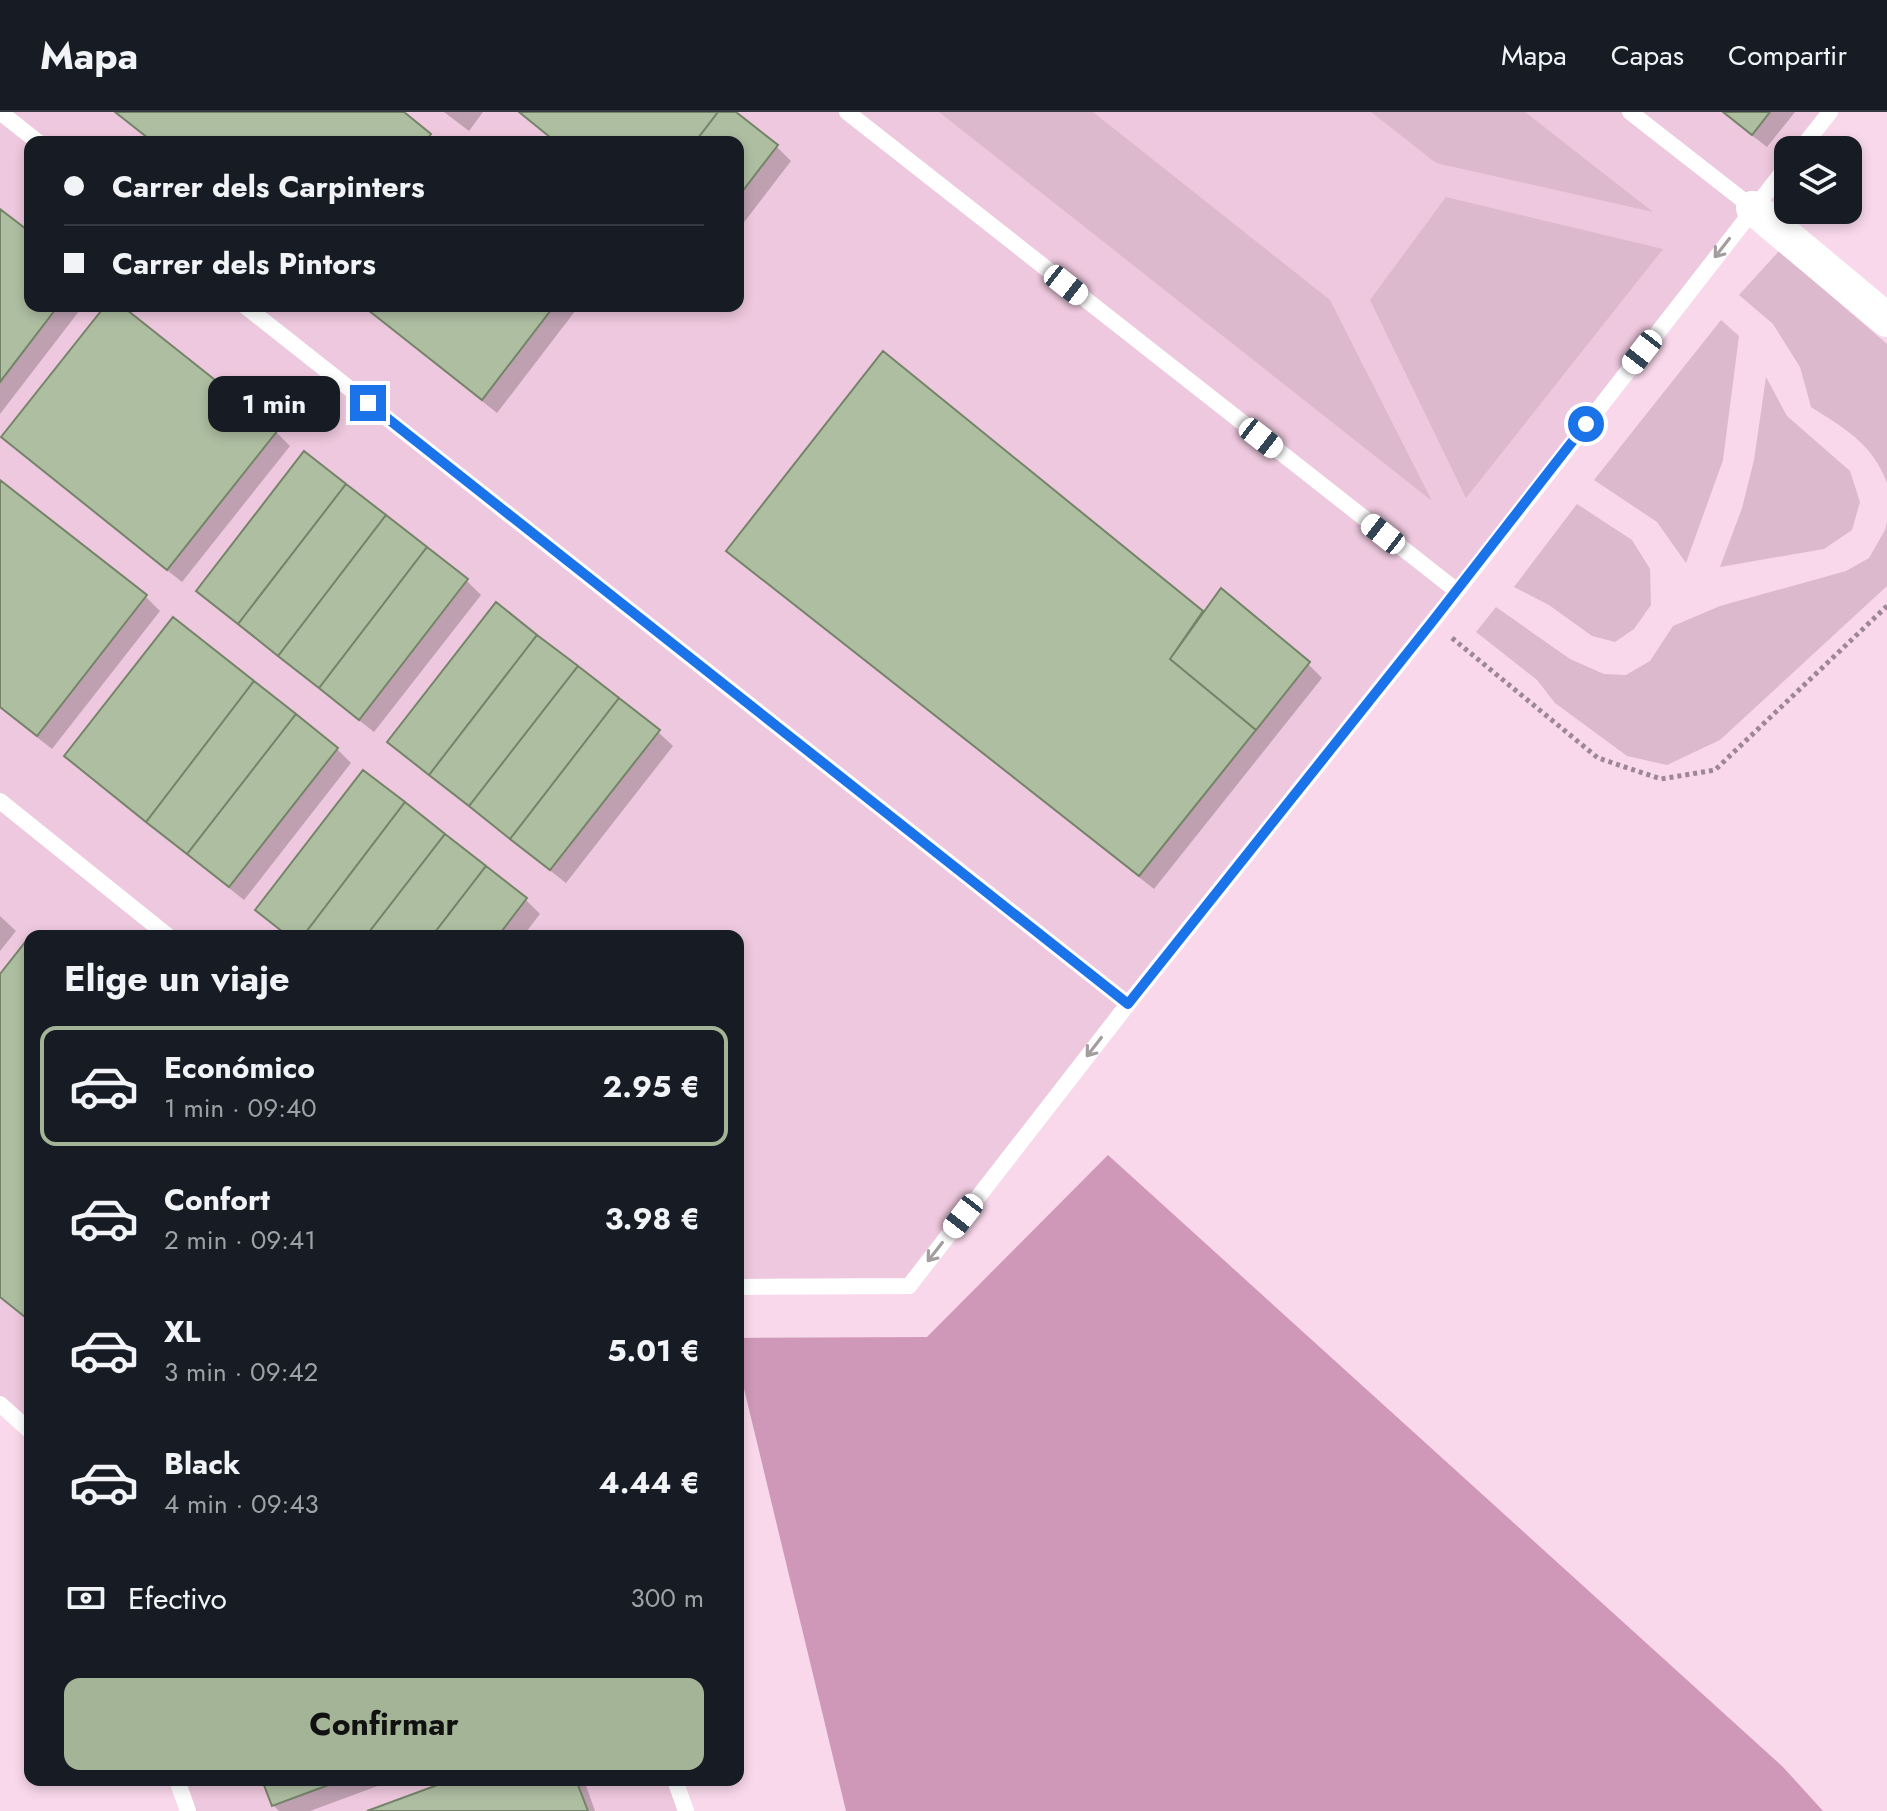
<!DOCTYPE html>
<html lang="es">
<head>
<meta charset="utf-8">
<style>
  body { margin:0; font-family:Jost,sans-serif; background:#242831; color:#f1f3f6; height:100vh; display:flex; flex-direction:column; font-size:30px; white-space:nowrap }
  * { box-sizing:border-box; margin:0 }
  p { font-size:26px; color:#9ea1a6 }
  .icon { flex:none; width:44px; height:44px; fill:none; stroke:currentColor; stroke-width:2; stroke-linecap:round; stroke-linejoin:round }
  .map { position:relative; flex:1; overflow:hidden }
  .side { position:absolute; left:24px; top:818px; width:720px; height:856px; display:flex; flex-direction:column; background:#171b24; border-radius:16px; box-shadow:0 4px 12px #0003 }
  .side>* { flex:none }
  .hud { position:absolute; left:24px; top:24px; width:720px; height:176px; border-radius:16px; box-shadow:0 4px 12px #0003; display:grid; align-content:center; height:176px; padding:0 40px; background:#171b24 }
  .buttons { position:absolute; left:1774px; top:24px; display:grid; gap:16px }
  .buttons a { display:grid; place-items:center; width:88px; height:88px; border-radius:16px; background:#171b24; box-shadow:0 4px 12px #0003; font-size:40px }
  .end { position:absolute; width:36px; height:36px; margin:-18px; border:10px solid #1a73e8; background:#fff; box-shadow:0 0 0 4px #fff }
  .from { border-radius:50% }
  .bubble { position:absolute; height:56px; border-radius:16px; background:#171b24; box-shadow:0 4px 12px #0003; font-size:26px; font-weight:700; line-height:56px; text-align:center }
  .car { position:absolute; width:24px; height:48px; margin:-24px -12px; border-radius:10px; box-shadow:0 0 6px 2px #0007; background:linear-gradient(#fff 24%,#345 0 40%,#fff 0 76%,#345 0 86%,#fff 0) }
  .hud b { display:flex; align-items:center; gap:28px; height:76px; font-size:30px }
  .hud b+b { border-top:2px solid #363941 }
  .hud i { width:20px; height:20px; background:#f1f3f6 }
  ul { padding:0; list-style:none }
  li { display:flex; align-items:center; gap:24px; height:120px; margin:0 16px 12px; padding:0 24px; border:4px solid transparent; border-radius:16px }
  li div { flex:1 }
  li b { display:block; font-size:30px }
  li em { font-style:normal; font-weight:700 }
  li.on { border-color:#a4b496 }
  li>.icon { width:72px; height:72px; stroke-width:1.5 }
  h2 { padding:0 40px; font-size:36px; line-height:96px }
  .pay { display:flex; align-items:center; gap:20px; height:88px; padding:0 40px; font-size:30px }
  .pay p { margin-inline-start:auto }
  .primary-button { display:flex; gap:16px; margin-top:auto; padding:16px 40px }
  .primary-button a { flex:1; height:92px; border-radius:16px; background:#a4b496; color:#111; font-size:32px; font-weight:700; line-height:92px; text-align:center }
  header { display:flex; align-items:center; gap:48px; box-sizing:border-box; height:112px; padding:0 40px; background:#171b24; border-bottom:2px solid #363941 }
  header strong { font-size:38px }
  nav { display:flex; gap:44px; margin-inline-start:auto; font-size:28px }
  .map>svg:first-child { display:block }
  .built { fill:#eec8de; fill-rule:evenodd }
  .green { fill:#ddb9ce }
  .forest { fill:#cf98b8 }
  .shadow { fill:#0003 }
  .building { fill:#aebea1; stroke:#758469; stroke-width:2 }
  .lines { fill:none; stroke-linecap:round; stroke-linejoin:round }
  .path { stroke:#9e8794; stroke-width:5; stroke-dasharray:4 4; stroke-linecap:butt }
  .lane { stroke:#fff; stroke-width:16 }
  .street { stroke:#fff; stroke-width:34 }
  .oneway { stroke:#a39da0 }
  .route { stroke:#1a73e8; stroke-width:10 }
</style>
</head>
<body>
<header>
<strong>Mapa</strong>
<nav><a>Mapa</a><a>Capas</a><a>Compartir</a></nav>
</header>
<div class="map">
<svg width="1887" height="1699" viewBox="0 0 1887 1699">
  <rect width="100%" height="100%" fill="#f9d8eb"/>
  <path class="built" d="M 0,0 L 1830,0 L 1800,38 L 1788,38 L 1788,53 L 909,1174 L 738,1175 L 738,824 L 30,824 L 30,1319 L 0,1292 ZM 30,30 L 738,30 L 738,194 L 30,194 Z
    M 177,1668 L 675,1668 L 686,1699 L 188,1699 Z"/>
  <path class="green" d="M 939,0 L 1093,0 L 1330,188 L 1432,389 Z
    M 1371,0 L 1525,0 L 1653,100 L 1436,51 Z
    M 1446,85 L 1663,137 L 1466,386 L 1370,188 Z
    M 1779,139 L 1887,232 L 1887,371 C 1873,332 1844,316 1811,295 L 1800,255 L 1773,212 L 1739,183 Z
    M 1721,208 L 1739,224 L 1723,348 L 1686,451 L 1657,410 L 1594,368 Z
    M 1766,265 L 1787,304 L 1850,359 L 1860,390 L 1852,418 L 1824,437 L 1720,455 L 1742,396 L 1754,348 Z
    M 1577,392 L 1632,428 L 1650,457 L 1651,493 L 1634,517 L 1615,530 L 1592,524 L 1549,493 L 1514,475 Z
    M 1887,410 L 1887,474 L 1720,628 L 1667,653 L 1627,644 L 1555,591 L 1537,568 L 1476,520 L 1496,495 L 1570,547 L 1604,562 L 1626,563 L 1650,549 L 1673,514 L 1720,494 L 1846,459 L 1869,446 L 1885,418 Z"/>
  <path class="forest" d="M 1108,1043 L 1783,1655 L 1823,1699 L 846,1699 L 738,1252 L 738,1226 L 927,1225 Z"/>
  <path class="shadow" d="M 114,0 L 401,0 L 436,30 L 152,30 Z
    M 444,0 L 483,0 L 469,19 Z
    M 520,0 L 733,0 L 777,35 L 791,49 L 738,118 L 738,30 L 555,30 Z
    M 1722,0 L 1795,0 L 1767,35 Z
    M 0,99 L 30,122 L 30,194 L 83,194 L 0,302 Z
    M 108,194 L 119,194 L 276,320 L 290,334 L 182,470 L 18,339 L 4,325 Z
    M 363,194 L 579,194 L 497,301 Z
    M 883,242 L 1204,502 L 1308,552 L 1322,566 L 1154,777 L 743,453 L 728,438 Z
    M 305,342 L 467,469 L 481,483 L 374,620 L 213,493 L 198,479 Z
    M 0,371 L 145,484 L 160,499 L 52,637 L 0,596 Z
    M 658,620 L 673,634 L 566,771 L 404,644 L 389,630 Z
    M 337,637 L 351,651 L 244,788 L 81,658 L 67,644 Z
    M 526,788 L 540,802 L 523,824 L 287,824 L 257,797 Z
    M 0,804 L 16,819 L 0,839 Z
    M 30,827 L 30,1210 L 0,1186 L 0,866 Z
    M 264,1668 L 394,1668 L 310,1699 L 279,1699 L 273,1693 Z
    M 457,1668 L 584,1668 L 595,1699 L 373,1699 Z"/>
  <path class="building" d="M 115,0 L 404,0 L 431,22 L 425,30 L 153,30 Z
    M 519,0 L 718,0 L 695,30 L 556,30 Z
    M 718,0 L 736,0 L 778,33 L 738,85 L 738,30 L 695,30 Z
    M 1723,0 L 1770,0 L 1752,23 Z
    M 0,97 L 30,120 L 30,194 L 58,194 L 0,270 Z
    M 105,194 L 122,194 L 278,318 L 167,458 L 1,325 Z
    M 363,194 L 554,194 L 482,288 Z
    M 883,239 L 1203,499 L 1170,547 L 1256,618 L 1139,764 L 726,439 Z
    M 304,339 L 346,372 L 238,512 L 196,479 Z
    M 0,368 L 147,483 L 37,624 L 0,595 Z
    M 346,372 L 386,403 L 278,544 L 238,512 Z
    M 386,403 L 427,435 L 319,576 L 278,544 Z
    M 427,435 L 468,467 L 359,608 L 319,576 Z
    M 1221,476 L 1310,550 L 1256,618 L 1170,547 Z
    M 496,490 L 537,523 L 429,663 L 387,630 Z
    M 173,505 L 254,569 L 146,710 L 64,644 Z
    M 537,523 L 578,554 L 469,694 L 429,663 Z
    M 578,554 L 619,586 L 510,727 L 469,694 Z
    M 254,569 L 296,602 L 187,742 L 146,710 Z
    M 619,586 L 660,618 L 550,758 L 510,727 Z
    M 296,602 L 338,636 L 229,775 L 187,742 Z
    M 363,658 L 405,690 L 303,824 L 288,824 L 255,798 Z
    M 405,690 L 445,722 L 366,824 L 303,824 Z
    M 445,722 L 486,754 L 432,824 L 366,824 Z
    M 486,754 L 527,786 L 498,824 L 432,824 Z
    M 30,824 L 30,1209 L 0,1185 L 0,862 Z
    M 262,1668 L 342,1668 L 272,1694 Z
    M 451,1668 L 576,1668 L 588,1699 L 367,1699 Z"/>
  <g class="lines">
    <path class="path" d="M 1452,526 L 1598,646 L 1661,667 L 1715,658 L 1887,494"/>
    <path class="lane" d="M 0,0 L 38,30
      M 847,0 L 1457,479
      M 1630,0 L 1753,96
      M 1800,38 L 1830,0
      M 245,194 L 1128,892
      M 0,689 L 168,824
      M 738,1175 L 909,1174 L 1128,892 L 1457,479 L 1788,53
      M 0,1292 L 30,1319
      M 177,1668 L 188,1699
      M 675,1668 L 686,1699"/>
    <path class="street" d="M 1753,96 L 1887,208"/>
  </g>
  <defs><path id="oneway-shaft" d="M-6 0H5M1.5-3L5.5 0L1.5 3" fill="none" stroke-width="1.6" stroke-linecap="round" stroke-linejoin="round" transform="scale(2)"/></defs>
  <g class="oneway">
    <use href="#oneway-shaft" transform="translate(1722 136) rotate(128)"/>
    <use href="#oneway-shaft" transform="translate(1094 935) rotate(128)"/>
    <use href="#oneway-shaft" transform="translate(935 1140) rotate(128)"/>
  </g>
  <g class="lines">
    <path class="route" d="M 368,291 L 1128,892 L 1432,510 L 1586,312"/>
  </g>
</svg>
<div class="buttons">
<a><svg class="icon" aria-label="layers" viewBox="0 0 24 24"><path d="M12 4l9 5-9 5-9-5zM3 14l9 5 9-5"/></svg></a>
</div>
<i class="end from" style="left:1586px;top:312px"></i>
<i class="end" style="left:368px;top:291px"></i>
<div class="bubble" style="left:208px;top:264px;width:132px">1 min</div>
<i class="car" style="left:1066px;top:173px;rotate:128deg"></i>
<i class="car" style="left:1642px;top:240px;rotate:218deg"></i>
<i class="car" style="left:1261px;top:326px;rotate:128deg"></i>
<i class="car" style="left:1383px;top:422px;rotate:308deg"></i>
<i class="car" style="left:963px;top:1104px;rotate:218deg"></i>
<div class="hud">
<b><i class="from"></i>Carrer dels Carpinters</b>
<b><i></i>Carrer dels Pintors</b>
</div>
<section class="side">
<h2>Elige un viaje</h2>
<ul>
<li class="on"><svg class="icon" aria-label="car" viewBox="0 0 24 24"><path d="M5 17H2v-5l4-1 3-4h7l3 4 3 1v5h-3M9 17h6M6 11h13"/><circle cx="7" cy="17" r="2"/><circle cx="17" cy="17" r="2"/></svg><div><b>Económico</b><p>1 min · 09:40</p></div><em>2.95 €</em></li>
<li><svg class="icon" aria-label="car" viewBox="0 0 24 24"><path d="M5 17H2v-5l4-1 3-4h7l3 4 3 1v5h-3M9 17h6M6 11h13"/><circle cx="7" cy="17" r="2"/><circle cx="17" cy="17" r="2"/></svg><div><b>Confort</b><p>2 min · 09:41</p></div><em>3.98 €</em></li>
<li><svg class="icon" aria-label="car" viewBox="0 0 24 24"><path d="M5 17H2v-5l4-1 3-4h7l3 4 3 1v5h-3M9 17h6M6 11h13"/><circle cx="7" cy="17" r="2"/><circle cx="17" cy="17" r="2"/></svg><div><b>XL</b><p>3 min · 09:42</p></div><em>5.01 €</em></li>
<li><svg class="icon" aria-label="car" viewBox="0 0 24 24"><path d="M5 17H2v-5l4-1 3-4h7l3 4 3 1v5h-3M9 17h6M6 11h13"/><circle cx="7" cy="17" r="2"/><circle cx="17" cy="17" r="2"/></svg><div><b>Black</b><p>4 min · 09:43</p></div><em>4.44 €</em></li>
</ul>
<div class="pay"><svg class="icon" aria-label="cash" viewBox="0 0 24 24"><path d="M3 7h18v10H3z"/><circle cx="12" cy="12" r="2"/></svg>Efectivo<p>300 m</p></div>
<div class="primary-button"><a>Confirmar</a></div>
</section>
</div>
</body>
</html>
